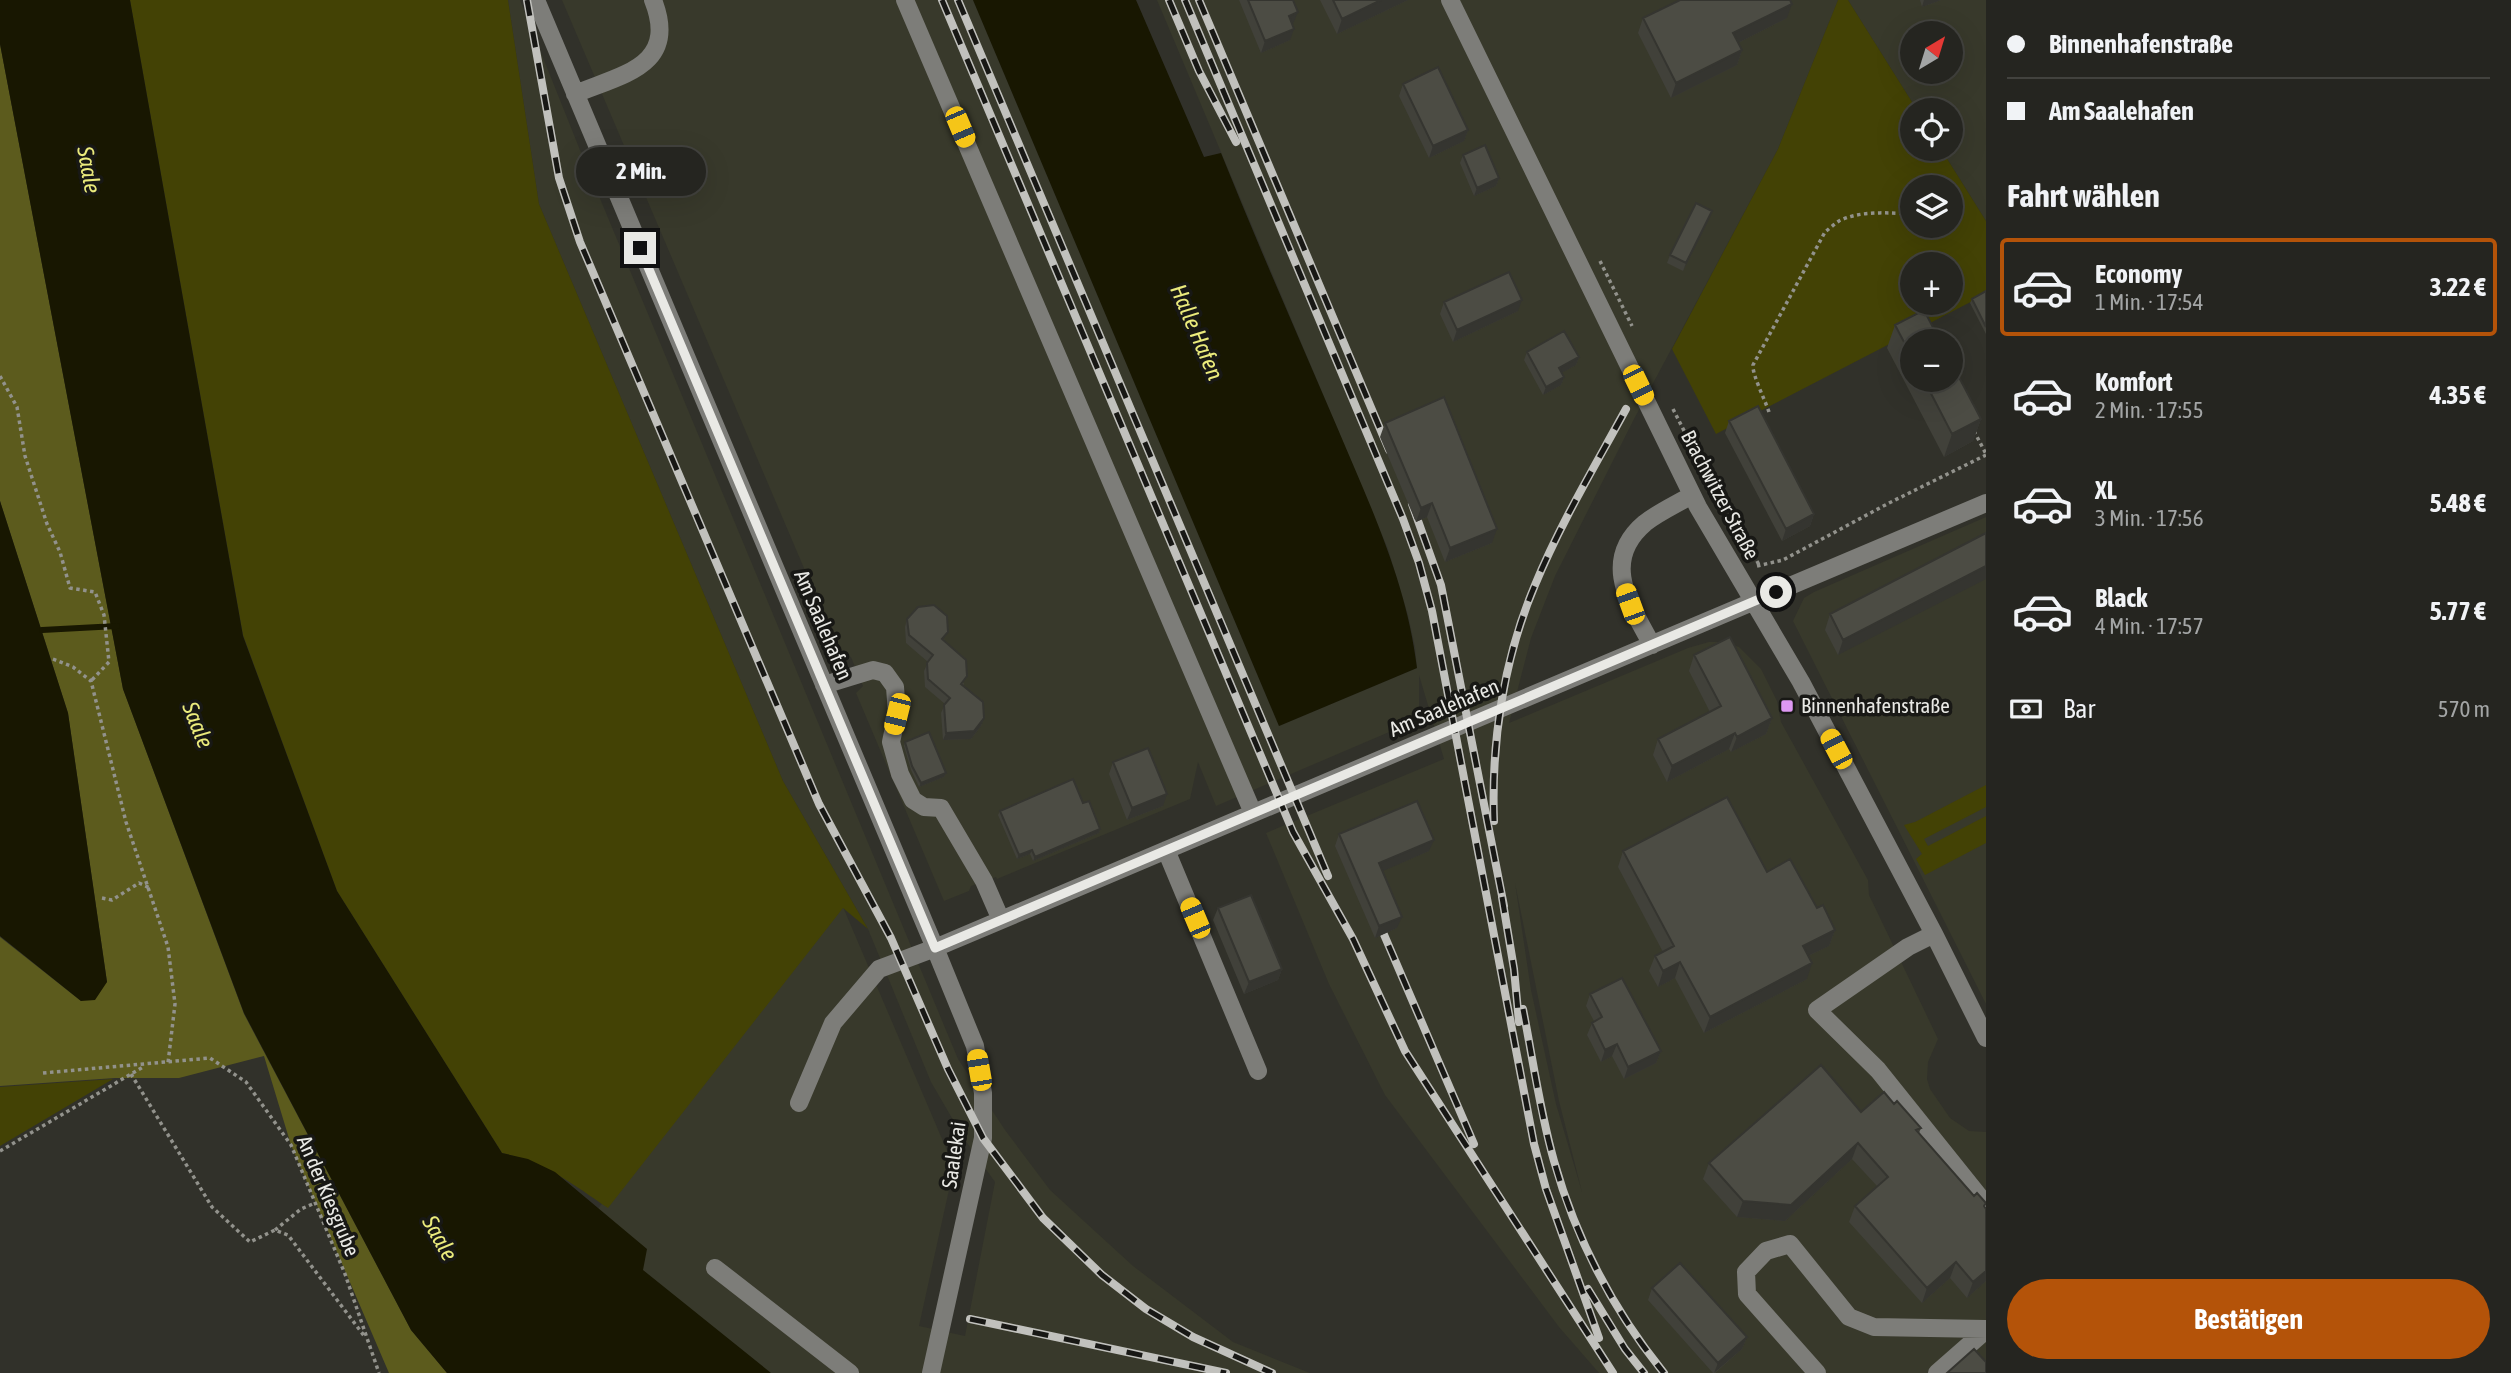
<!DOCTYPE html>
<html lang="de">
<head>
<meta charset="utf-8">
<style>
  body { margin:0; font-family:"Asap Condensed",sans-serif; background:#31312d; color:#f1f3f6; height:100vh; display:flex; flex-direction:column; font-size:26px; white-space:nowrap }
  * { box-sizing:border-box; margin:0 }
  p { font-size:23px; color:#a3a5a5 }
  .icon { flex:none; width:38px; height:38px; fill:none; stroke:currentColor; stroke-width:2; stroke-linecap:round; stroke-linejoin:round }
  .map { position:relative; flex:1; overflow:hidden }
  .details { display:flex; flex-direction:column; background:#252520; width:525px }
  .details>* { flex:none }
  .top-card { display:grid; align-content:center; height:154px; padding:0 21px; background:#252520 }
  .needle { width:46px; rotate:38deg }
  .buttons { position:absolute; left:1900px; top:21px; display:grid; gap:14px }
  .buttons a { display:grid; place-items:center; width:63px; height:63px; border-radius:50%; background:#252520; box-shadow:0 7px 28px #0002,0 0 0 2px #42423e; font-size:35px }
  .end { position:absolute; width:32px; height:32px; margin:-16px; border:9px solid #e9e9e5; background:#111; box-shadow:0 0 0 4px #111 }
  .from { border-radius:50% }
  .bubble { position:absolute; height:49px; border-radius:24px; background:#252520; box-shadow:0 7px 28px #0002,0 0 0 2px #42423e; font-size:23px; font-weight:700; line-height:49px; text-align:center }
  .car { position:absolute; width:21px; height:42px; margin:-21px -10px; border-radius:9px; box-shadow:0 0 5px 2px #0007; background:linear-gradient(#f5c518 24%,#345 0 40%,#f5c518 0 76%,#345 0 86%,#f5c518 0) }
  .top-card b { display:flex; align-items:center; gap:24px; height:66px; font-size:26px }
  .top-card b+b { border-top:2px solid #42423e }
  .top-card i { width:18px; height:18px; background:#f1f3f6 }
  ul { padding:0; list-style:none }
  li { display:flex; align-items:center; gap:21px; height:98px; margin:0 14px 10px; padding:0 7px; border:4px solid transparent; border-radius:7px }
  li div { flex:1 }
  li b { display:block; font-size:26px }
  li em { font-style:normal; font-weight:700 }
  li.selected { border-color:#b45309 }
  li>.icon { width:63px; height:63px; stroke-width:1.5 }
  h2 { padding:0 21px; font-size:32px; line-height:84px }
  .pay { display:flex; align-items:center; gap:18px; height:77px; padding:0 21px; font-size:26px }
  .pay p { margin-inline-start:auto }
  .cta { display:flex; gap:14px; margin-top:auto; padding:14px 21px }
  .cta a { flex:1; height:80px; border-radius:42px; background:#b45309; color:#fff; font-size:28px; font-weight:700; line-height:80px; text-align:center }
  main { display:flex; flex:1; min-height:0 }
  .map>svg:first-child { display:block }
  .built { fill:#38392b; fill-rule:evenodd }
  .green { fill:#434205; fill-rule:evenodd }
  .forest { fill:#5c5b1d }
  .water { fill:#181701 }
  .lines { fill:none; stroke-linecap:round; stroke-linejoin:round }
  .stream { stroke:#181701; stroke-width:6 }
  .path { stroke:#92928c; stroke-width:3.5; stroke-dasharray:3.5 3.5; stroke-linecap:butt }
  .minor { stroke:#7d7d79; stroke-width:18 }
  .rail-casing { stroke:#c1c1bd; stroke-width:8 }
  .rail { stroke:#181815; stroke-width:5; stroke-dasharray:16; stroke-linecap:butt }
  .wall { fill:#41413a }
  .shaded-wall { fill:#353530 }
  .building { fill:#4c4c44; stroke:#353530; stroke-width:2 }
  .route { stroke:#e9e9e5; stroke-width:9 }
  .poi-dot { fill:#de98f2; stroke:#181815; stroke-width:2.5 }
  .labels { text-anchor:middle; stroke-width:7; stroke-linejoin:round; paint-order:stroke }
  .street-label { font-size:21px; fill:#e9e9e5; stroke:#181815 }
  .poi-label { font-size:21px; fill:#e9e9e5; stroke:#181815; text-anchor:start }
  .water-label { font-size:23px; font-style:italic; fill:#ebeb7c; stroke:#181815 }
</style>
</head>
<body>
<main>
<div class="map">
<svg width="1986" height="1373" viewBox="0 0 1986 1373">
  <rect width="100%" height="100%" fill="#31312a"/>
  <path class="built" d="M 508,0 L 520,0 L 584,160 L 958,1059 L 1005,1130 L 1050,1190 L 1133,1266 L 1233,1342 L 1310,1373 L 712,1373 L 562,1253 L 843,907 L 954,1167 L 919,1326 L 965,1336 L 995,1182 L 963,1137 L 931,1082 L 868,929 L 783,781 L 539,204 Z
    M 562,0 L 973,0 L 1279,726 L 1417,668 L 1415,647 L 1408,615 L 1388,549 L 1157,0 L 1838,0 L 1778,149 L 1634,419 L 1555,576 L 1531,638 L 1509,723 L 1688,648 L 1709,642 L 1726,642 L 1739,647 L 1761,669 L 1777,701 L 1781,722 L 1868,880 L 1869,895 L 1938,1039 L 1928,1062 L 1927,1079 L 1930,1089 L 1950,1118 L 1969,1131 L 1986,1132 L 1986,1373 L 1599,1373 L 1559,1327 L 1385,1095 L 1329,984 L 1266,833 L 1444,759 L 1419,675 L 1419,709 L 1415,721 L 1216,806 L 1198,762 L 1190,799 L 997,879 L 996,877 L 971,886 L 969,891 L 944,901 L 856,693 L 863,686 L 858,674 L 851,657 L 841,655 ZM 1515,883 L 1559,1101 L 1582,1192 L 1556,1104 L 1531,990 Z
    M 1848,0 L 1986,0 L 1986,221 L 1941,149 L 1951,149 L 1951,110 L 1917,110 ZM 1913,33 L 1951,33 L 1951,72 L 1913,72 Z
    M 1986,517 L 1986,1004 L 1793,621 L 1804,598 L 1814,592 Z"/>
  <path class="green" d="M 130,0 L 508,0 L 539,204 L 783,781 L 868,929 L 843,908 L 608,1208 C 571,1183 547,1163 502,1153 L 337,891 L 243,635 Z
    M 1838,0 L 1848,0 L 1917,110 L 1913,110 L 1913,149 L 1941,149 L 1986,221 L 1986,294 L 1716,434 L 1672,349 L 1778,149 ZM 1913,187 L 1951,187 L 1951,226 L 1913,226 ZM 1913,264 L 1951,264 L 1951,303 L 1913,303 Z
    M 1986,785 L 1986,807 L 1924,839 L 1928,846 L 1986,816 L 1986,843 L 1925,875 L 1916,859 L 1922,854 L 1904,825 L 1915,822 Z
    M 113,1079 L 0,1146 L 0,1087 Z"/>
  <path class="forest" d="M 0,44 L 123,689 L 244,1014 L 411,1330 L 447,1373 L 389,1373 L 291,1145 L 264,1056 L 179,1078 L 115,1078 L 0,1086 L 0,937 L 81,1001 L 107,982 L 68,713 L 0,501 Z"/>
  <path class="water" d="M 0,0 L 130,0 L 243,636 L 337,891 L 502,1153 L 528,1159 L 555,1172 L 647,1249 L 643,1270 L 771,1373 L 447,1373 L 411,1330 L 244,1013 L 123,689 L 0,44 Z
    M 973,0 L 1136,0 L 1204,157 L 1221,153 C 1258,245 1298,336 1337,427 C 1370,505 1407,583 1417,668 L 1279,726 Z
    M 0,501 L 68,713 L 107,982 L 95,1000 L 81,1001 L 0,936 Z"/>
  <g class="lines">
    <path class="stream" d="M 42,630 L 117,626"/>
    <path class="path" d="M 1600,261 L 1632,326
      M 0,376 L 17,407 L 25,456 L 47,524 L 60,552 L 70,588 L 95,592 L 104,615 L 109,662 L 91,681
      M 1673,409 L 1706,474 L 1715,480 L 1759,565
      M 1769,412 C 1765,400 1752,374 1753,365 L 1825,232 C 1829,229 1834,224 1839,221 C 1860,210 1890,213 1913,214
      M 1974,431 L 1986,454
      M 1757,566 L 1783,560 L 1889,503 L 1986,455
      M 53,659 L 73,667 L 91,681 L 126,822 L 168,947 L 175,1004 L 168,1063
      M 102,898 L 112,900 L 139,883 L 150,888
      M 43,1073 L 210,1058 L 246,1082 L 291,1145 L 345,1274 L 379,1373
      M 131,1074 L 212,1207 L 250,1242 L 275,1230 L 288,1235 L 365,1337
      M 0,1151 L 143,1067
      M 275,1230 L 301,1209 L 315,1203"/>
    <path class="minor" d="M 536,0 L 935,948 L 1986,503
      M 905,0 L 1253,813
      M 1450,0 L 1698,507 L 1801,682 L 1934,934 L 1986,1038
      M 575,94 C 623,74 679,66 653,0
      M 1652,645 C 1630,604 1600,561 1645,523 C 1659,512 1677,504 1692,495
      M 824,685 L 873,670 L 885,673 L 895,687 L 897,714 L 891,742 L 900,774 L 913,800 L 924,807 L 941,808 L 984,881 L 1001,920
      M 1166,850 L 1258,1071
      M 1934,934 L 1908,947 L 1817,1010 L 1878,1070 L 1986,1205
      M 799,1103 L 833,1023 L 879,969 L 935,948 L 975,1046 L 983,1093 L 983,1138 L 931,1373
      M 715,1268 L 850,1373
      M 1817,1373 L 1747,1294 L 1746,1272 L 1766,1251 L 1790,1244 L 1849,1317 L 1874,1327 L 1986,1329
      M 1937,1373 L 1986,1330"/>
    <defs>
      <path id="rail" d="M 527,0 L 559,178 L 580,242 L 819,804 L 891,938 L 948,1069 L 983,1138 L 1043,1218 L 1102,1275 L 1146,1309 L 1193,1337 L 1272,1373
        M 942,0 L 1293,832 L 1353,939 L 1405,1051 L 1613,1373
        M 958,0 L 1328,876
        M 1169,0 L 1199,71 L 1236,142
        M 1185,0 L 1403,519 L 1419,563 L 1432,611 L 1534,1144 L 1546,1189 L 1599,1338
        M 1199,0 L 1389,450
        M 1412,504 L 1441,585 L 1504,906
        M 1494,821 C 1491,741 1504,658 1535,585 C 1560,524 1595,466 1626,409
        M 1502,897 L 1514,969 L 1519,1022
        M 1376,916 L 1474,1144
        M 1523,1009 C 1533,1060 1540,1112 1554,1161 C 1576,1239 1613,1310 1664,1373
        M 1588,1289 L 1625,1349 L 1644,1373
        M 970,1319 L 1226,1373"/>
    </defs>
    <use href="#rail" class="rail-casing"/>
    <use href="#rail" class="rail"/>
  </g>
  <path class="wall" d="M 1239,0 L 1293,0 L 1293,24 L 1292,24 L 1290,40 L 1261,53 Z
    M 1320,0 L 1408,0 L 1337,34 Z
    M 1920,0 L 1941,0 L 1922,7 Z
    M 1643,18 L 1787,18 L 1738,43 L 1742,50 L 1737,65 L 1671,98 L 1638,33 Z
    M 1403,84 L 1468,130 L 1464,141 L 1429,158 L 1399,96 Z
    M 1463,155 L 1499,178 L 1496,186 L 1474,196 L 1460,163 Z
    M 1709,219 L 1683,271 L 1667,263 L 1670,255 Z
    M 1986,291 L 1986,334 L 1970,303 L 1972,299 Z
    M 1444,302 L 1518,311 L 1453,342 L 1440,314 Z
    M 1895,325 L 1913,341 L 1913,380 L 1951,380 L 1981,419 L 1973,441 L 1944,457 L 1887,348 Z
    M 1527,352 L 1579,357 L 1576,365 L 1561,373 L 1564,377 L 1561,385 L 1543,395 L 1524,360 Z
    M 1729,421 L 1814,514 L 1810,526 L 1782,541 L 1725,433 Z
    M 1385,423 L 1492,543 L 1445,562 L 1427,517 L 1416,522 L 1380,437 Z
    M 1986,533 L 1838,655 L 1825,630 L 1830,614 Z
    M 907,619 L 945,640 L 944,641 L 964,684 L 963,686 L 984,718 L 981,726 L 971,739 L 943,740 L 941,713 L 945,704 L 925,687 L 924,671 L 928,662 L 906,643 L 905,627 Z
    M 1694,655 L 1772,718 L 1766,734 L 1731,752 L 1729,749 L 1667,782 L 1653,755 L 1658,739 L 1710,712 L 1689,671 Z
    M 905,742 L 946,773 L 944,777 L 919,787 L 911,770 L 904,746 Z
    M 1113,762 L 1163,806 L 1127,820 L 1109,774 Z
    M 1083,803 L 1100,829 L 1099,833 L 1033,861 L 1030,854 L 1017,859 L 998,815 L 1000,811 Z
    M 1339,834 L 1429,851 L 1382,871 L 1397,928 L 1375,938 L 1335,846 Z
    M 1623,851 L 1767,872 L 1835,930 L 1829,946 L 1808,956 L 1807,979 L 1704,1033 L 1675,978 L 1658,987 L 1649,971 L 1655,956 L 1663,952 L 1618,867 Z
    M 1218,908 L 1282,969 L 1278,980 L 1244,994 L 1213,920 Z
    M 1590,994 L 1661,1051 L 1656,1063 L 1624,1079 L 1612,1056 L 1601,1062 L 1587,1035 L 1592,1023 L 1594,1021 L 1586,1006 Z
    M 1894,1104 L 1921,1128 L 1919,1133 L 1984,1207 L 1986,1281 L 1967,1298 L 1950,1278 L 1922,1303 L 1849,1222 L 1855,1206 L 1877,1186 L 1852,1159 L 1785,1221 L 1737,1217 L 1703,1179 L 1709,1163 L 1861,1112 Z
    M 1652,1288 L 1747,1337 L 1742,1349 L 1715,1373 L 1713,1373 L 1648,1300 Z"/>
  <path class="shaded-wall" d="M 1381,0 L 1408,0 L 1337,34 L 1342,19 Z
    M 1924,0 L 1941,0 L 1922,7 Z
    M 1792,4 L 1787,18 L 1728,48 L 1733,33 Z
    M 1298,12 L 1293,24 L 1284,28 L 1289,16 Z
    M 1294,29 L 1290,40 L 1261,53 L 1265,41 Z
    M 1742,50 L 1737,65 L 1671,98 L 1676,83 Z
    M 1468,130 L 1464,141 L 1429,158 L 1433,146 Z
    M 1499,178 L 1496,186 L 1474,196 L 1477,188 Z
    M 1712,211 L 1709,219 L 1683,271 L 1686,263 Z
    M 1522,300 L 1518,311 L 1453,342 L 1457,330 Z
    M 1579,357 L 1576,365 L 1556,376 L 1559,368 Z
    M 1564,377 L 1561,385 L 1543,395 L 1546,387 Z
    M 1981,419 L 1973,441 L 1944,457 L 1952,434 Z
    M 1432,503 L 1427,517 L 1416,522 L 1421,508 Z
    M 1814,514 L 1810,526 L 1782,541 L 1786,529 Z
    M 1497,529 L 1492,543 L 1445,562 L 1450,548 Z
    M 1986,566 L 1986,579 L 1838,655 L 1843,640 Z
    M 984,718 L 981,726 L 971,739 L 943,740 L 946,733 Z
    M 1772,718 L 1766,734 L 1731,752 L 1737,737 Z
    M 1735,733 L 1729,749 L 1667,782 L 1672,766 Z
    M 946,773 L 944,777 L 919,787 L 921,783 Z
    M 1167,794 L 1163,806 L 1127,820 L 1132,808 Z
    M 1100,829 L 1099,833 L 1033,861 L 1035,857 Z
    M 1434,840 L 1429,851 L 1374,875 L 1379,863 Z
    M 1032,850 L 1030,854 L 1017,859 L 1019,855 Z
    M 1402,917 L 1397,928 L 1375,938 L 1379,926 Z
    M 1835,930 L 1829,946 L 1797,961 L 1803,946 Z
    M 1680,962 L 1675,978 L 1658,987 L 1663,971 Z
    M 1812,963 L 1807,979 L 1704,1033 L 1710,1017 Z
    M 1282,969 L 1278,980 L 1244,994 L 1249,982 Z
    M 1617,1044 L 1612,1056 L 1601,1062 L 1605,1050 Z
    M 1661,1051 L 1656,1063 L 1624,1079 L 1628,1067 Z
    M 1858,1143 L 1852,1159 L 1785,1221 L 1737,1217 L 1743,1201 Z
    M 1956,1262 L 1950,1278 L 1922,1303 L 1927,1288 Z
    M 1986,1271 L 1986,1281 L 1967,1298 L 1973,1282 Z
    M 1747,1337 L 1742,1349 L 1714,1373 L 1718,1363 Z"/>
  <path class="building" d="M 1248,0 L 1293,0 L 1298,12 L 1289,16 L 1294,29 L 1265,41 Z
    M 1333,0 L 1381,0 L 1342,19 Z
    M 1680,0 L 1790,0 L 1792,4 L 1733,33 L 1742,50 L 1676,83 L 1643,18 Z
    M 1438,67 L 1468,130 L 1433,146 L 1403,84 Z
    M 1485,145 L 1499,178 L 1477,188 L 1463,155 Z
    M 1696,203 L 1712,211 L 1686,263 L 1670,255 Z
    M 1509,272 L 1522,300 L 1457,330 L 1444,302 Z
    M 1986,291 L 1986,327 L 1972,299 Z
    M 1924,310 L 1940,341 L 1913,341 L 1913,359 L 1895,325 Z
    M 1564,331 L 1579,357 L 1559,368 L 1564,377 L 1546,387 L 1527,352 Z
    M 1951,362 L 1981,419 L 1952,434 L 1924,380 L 1951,380 Z
    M 1444,397 L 1497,529 L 1450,548 L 1432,503 L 1421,508 L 1385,423 Z
    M 1758,406 L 1814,514 L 1786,529 L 1729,421 Z
    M 1986,533 L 1986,566 L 1843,640 L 1830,614 Z
    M 934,605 L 947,616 L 948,632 L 942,639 L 966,660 L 967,676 L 961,684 L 983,702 L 984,718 L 974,731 L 946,733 L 944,705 L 950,698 L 928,679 L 927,663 L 933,655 L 909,635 L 907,619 L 918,607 Z
    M 1730,637 L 1772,718 L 1737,737 L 1735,733 L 1672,766 L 1658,739 L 1721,706 L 1694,655 Z
    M 929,732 L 946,773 L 921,783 L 912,766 L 905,742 Z
    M 1148,748 L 1167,794 L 1132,808 L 1113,762 Z
    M 1073,779 L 1083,803 L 1089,801 L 1100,829 L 1035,857 L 1032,850 L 1019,855 L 1000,811 Z
    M 1727,797 L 1767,872 L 1790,859 L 1817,908 L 1823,905 L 1835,930 L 1803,946 L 1812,963 L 1710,1017 L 1680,962 L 1663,971 L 1655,956 L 1674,946 L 1623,851 Z
    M 1417,801 L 1434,840 L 1379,863 L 1402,917 L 1379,926 L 1339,834 Z
    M 1251,895 L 1282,969 L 1249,982 L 1218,908 Z
    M 1622,978 L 1661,1051 L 1628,1067 L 1617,1044 L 1605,1050 L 1592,1023 L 1602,1017 L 1590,994 Z
    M 1821,1065 L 1861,1112 L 1884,1092 L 1894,1104 L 1897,1101 L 1921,1128 L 1916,1130 L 1974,1196 L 1977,1193 L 1986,1203 L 1984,1206 L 1986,1209 L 1986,1271 L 1973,1282 L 1956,1262 L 1927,1288 L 1855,1206 L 1888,1177 L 1858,1143 L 1791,1205 L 1743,1201 L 1709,1163 Z
    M 1680,1263 L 1747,1337 L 1718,1363 L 1652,1288 Z
    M 1974,1349 L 1986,1362 L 1986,1373 L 1947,1373 Z"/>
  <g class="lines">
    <path class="route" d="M 640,248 L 935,948 L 1776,592"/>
  </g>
  <rect class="poi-dot" x="1780" y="699" width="14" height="14" rx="3.5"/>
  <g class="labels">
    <g class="street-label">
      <text transform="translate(1720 495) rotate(62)" y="7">Brachwitzer Straße</text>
      <text transform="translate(823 625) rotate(67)" y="7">Am Saalehafen</text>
      <text transform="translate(1444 708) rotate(-23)" y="7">Am Saalehafen</text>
      <text transform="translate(954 1155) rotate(-82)" y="7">Saalekai</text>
      <text transform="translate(328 1196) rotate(67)" y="7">An der Kiesgrube</text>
    </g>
    <g class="poi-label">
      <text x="1801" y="713">Binnenhafenstraße</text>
    </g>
    <g class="water-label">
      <text transform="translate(89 170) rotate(80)" y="8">Saale</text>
      <text transform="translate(1197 332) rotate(67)" y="8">Halle Hafen</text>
      <text transform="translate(198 725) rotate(68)" y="8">Saale</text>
      <text transform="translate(440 1238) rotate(61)" y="8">Saale</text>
    </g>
  </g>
</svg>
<div class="buttons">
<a><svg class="needle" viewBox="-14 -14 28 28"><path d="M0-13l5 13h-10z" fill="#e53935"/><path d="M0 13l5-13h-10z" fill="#a3a5a5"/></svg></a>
<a><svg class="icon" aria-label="locate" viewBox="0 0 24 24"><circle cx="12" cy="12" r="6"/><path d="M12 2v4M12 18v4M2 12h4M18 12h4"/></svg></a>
<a><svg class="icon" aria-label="layers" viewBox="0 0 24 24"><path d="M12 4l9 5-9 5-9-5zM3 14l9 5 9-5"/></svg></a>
<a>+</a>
<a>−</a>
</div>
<i class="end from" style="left:1776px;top:592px"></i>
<i class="end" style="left:640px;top:248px"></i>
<div class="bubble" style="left:576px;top:147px;width:130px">2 Min.</div>
<i class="car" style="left:960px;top:127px;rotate:157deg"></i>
<i class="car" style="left:1638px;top:385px;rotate:154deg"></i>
<i class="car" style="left:1630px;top:604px;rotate:340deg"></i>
<i class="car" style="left:897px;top:714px;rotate:194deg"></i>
<i class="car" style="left:1836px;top:749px;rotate:332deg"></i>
<i class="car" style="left:1195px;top:918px;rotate:337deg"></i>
<i class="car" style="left:979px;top:1070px;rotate:350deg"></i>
</div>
<section class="details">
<div class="top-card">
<b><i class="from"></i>Binnenhafenstraße</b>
<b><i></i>Am Saalehafen</b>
</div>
<h2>Fahrt wählen</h2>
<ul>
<li class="selected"><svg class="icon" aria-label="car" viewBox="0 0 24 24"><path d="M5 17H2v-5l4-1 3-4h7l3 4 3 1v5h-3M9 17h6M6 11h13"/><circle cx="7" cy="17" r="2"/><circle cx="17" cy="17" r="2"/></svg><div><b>Economy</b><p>1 Min. · 17:54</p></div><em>3.22 €</em></li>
<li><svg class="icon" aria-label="car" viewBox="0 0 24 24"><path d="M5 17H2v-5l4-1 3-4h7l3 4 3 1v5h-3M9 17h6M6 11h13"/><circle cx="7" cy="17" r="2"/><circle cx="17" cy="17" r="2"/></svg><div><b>Komfort</b><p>2 Min. · 17:55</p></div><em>4.35 €</em></li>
<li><svg class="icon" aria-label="car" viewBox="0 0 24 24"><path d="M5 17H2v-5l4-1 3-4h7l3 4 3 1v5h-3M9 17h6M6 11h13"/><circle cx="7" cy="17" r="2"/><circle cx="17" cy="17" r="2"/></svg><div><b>XL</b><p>3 Min. · 17:56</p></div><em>5.48 €</em></li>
<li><svg class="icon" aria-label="car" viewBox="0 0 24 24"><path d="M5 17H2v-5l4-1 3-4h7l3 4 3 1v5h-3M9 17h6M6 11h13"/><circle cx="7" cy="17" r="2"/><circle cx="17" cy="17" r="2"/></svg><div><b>Black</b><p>4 Min. · 17:57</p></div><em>5.77 €</em></li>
</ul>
<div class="pay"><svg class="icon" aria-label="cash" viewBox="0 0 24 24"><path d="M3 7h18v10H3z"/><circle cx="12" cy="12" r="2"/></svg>Bar<p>570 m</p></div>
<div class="cta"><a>Bestätigen</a></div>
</section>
</main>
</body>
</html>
